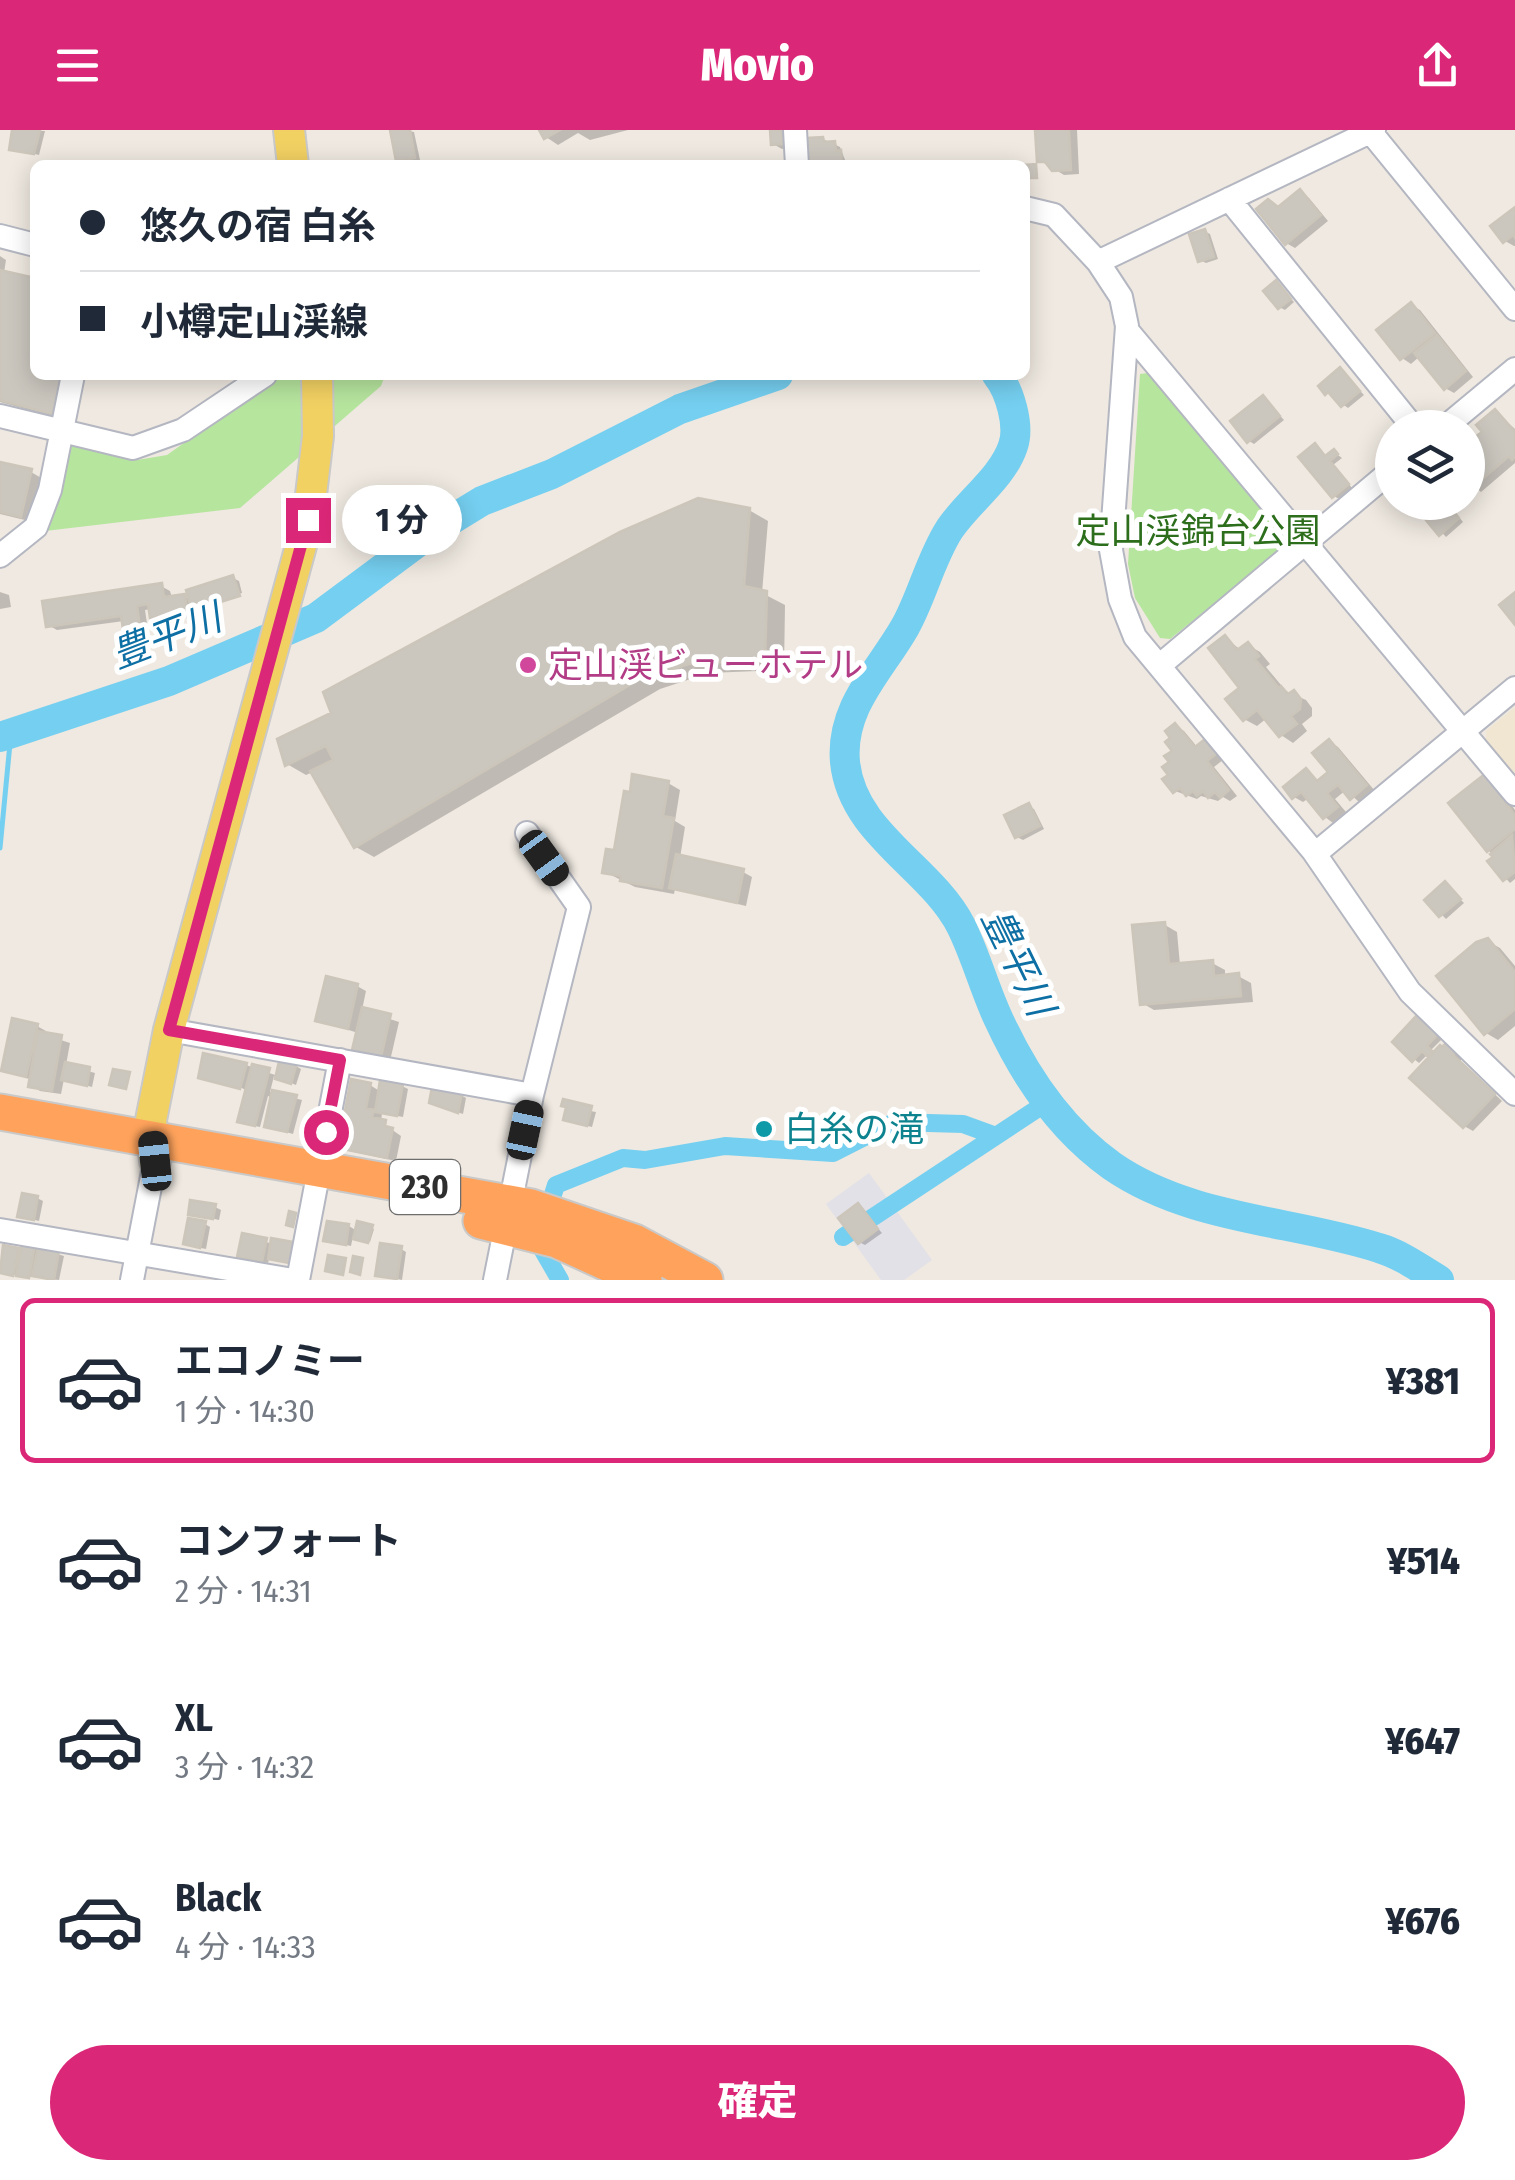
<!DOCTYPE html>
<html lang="ja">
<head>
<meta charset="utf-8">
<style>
  body { margin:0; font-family:"Fira Sans Condensed","Noto Sans JP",sans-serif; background:#f6f6f7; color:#1f2937; height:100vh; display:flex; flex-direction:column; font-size:38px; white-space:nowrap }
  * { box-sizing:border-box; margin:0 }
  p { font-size:32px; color:#747a83 }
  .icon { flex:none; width:55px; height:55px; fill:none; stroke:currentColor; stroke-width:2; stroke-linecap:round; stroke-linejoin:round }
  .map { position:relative; height:1150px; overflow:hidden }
  .drawer { display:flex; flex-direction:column; background:#fff; flex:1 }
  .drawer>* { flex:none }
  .hud { position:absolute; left:30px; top:30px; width:1000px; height:220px; border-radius:15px; box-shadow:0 5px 25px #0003; display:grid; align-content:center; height:220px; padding:0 50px; background:#fff }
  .controls { position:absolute; left:1375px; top:280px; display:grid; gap:20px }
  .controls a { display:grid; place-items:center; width:110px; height:110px; border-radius:50%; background:#fff; box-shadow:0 5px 25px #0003; font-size:50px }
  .end { position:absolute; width:45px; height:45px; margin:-22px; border:12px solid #db2777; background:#fff; box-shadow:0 0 0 5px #fff }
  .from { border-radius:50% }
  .bubble { position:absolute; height:70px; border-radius:35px; background:#fff; box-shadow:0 5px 25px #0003; font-size:32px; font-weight:800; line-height:70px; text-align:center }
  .car { position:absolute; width:30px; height:60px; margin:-30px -15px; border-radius:12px; box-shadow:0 0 8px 2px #0007; background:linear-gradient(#222 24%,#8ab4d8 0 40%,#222 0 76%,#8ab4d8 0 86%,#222 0) }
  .hud b { display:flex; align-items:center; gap:35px; height:95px; font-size:38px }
  .hud b+b { border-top:2px solid #e0e1e3 }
  .hud i { width:25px; height:25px; background:#1f2937 }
  ul { padding:18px 0 0; list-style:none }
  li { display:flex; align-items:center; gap:30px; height:165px; margin:0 20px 15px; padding:0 30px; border:5px solid transparent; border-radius:15px }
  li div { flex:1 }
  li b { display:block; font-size:38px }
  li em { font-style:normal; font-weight:800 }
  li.selected { border-color:#db2777 }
  li>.icon { width:90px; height:90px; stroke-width:1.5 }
  .primary-button { display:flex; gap:20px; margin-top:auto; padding:20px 50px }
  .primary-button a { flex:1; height:115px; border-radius:60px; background:#db2777; color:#fff; font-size:40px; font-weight:800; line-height:115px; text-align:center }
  header { display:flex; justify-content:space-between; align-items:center; height:130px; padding:0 50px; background:#db2777; color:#fff; font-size:45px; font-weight:800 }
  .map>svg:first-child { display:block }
  .industrial { fill:#e3e1e8 }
  .education { fill:#f0e6d1 }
  .grass { fill:#b6e59e }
  .shadow { fill:#0003 }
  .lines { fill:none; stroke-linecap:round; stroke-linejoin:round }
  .stream { stroke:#75cff0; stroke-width:5 }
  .canal { stroke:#75cff0; stroke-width:18 }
  .river { stroke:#75cff0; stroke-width:30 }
  .building { fill:#cbc7bf; stroke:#cbc5ba; stroke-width:2.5 }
  .minor-casing { stroke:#b4b7c1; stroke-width:26 }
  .major-casing { stroke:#c9c9c9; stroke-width:34 }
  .highway-casing { stroke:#c9c9c9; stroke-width:39 }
  .minor { stroke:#fff; stroke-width:22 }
  .major { stroke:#f2d163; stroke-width:30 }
  .highway { stroke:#ffa35c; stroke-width:35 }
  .route { stroke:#db2777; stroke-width:12 }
  .hotel-dot { fill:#d1479c; stroke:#fff; stroke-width:4 }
  .culture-dot { fill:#0f9aa8; stroke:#fff; stroke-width:4 }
  .labels { text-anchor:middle; stroke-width:10; stroke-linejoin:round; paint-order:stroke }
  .shield { fill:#fff; stroke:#6d6d6d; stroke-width:2.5 }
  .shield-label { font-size:32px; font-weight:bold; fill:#2e2e2e }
  .park-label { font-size:35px; fill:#2c6e1b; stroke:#fff }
  .hotel-label { font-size:35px; fill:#b23c85; stroke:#fff; text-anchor:start }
  .culture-label { font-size:35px; fill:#0d838f; stroke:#fff; text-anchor:start }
  .water-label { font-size:38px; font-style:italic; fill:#0d6fa3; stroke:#fff }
</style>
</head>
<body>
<header><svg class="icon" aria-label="menu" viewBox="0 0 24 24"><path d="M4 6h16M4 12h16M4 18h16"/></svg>Movio<svg class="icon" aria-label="share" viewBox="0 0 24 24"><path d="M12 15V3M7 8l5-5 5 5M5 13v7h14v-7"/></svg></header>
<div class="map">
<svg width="1515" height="1150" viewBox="0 0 1515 1150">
  <rect width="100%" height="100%" fill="#efe9e1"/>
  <path class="industrial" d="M 869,1043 L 932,1130 L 904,1150 L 881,1150 L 826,1074 Z"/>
  <path class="education" d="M 1515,577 L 1515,649 L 1486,613 L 1486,601 Z"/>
  <path class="grass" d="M 1155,242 L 1286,402 L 1280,421 L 1170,509 L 1160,508 L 1135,468 L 1128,434 L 1140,244 Z
    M 280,245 L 385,245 L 381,256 L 240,378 L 45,401 L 68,312 L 137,330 L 167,325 Z"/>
  <path class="shadow" d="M 15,0 L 45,1 L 39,25 L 12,18 Z
    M 403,0 L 414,2 L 420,30 L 409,32 L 414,35 L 399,30 Z
    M 542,0 L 628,0 L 590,10 L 578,3 L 558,15 L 546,7 Z
    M 770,0 L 791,0 L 790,18 L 782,19 L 773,14 Z
    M 1037,0 L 1077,0 L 1079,44 L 1064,45 L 1039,30 Z
    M 823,9 L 840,17 L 847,35 L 812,35 Z
    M 1300,62 L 1309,68 L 1328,91 L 1295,118 L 1286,113 L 1277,78 Z
    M 1515,80 L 1515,116 L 1514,116 L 1505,111 Z
    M 1204,101 L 1210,104 L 1218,129 L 1206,133 L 1200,130 Z
    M 0,126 L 6,130 L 4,143 L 35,151 L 35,245 L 75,245 L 65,290 L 0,272 Z
    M 1276,153 L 1294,172 L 1285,180 L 1279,177 Z
    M 1411,175 L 1420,180 L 1473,247 L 1454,263 L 1445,258 L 1420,226 L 1411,234 L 1402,228 Z
    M 1340,240 L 1364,265 L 1348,278 L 1327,263 Z
    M 1263,268 L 1284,290 L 1254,314 L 1249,311 Z
    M 1496,282 L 1515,299 L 1515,333 L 1481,362 L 1468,351 L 1468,313 L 1470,315 L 1486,302 Z
    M 1315,316 L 1327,327 L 1334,322 L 1342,328 L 1333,335 L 1352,358 L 1339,369 L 1334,366 Z
    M 0,335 L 31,342 L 43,349 L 33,392 L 0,384 Z
    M 1414,372 L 1447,372 L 1463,392 L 1446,407 Z
    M 749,380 L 768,391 L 762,463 L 785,475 L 784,540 L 709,543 L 660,559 L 374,727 L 356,717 L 313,642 L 306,645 L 287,634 L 334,585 Z
    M 233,448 L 239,451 L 242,463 L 195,478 L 195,487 L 161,492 L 152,487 L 151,479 L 145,480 L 149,507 L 135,509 L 126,504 L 124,491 L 57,500 L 48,495 L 161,456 L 170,461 L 172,468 L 184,466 L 192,471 Z
    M 0,462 L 9,465 L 11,477 L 0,479 Z
    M 1225,508 L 1241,520 L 1248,515 L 1260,522 L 1270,534 L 1266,537 L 1286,561 L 1306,570 L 1312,578 L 1312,586 L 1302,594 L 1307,601 L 1293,613 L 1281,605 L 1267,588 L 1257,596 L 1244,589 L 1243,558 Z
    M 1176,596 L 1184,601 L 1198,618 L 1210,609 L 1228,626 L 1214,637 L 1237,666 L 1230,671 L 1223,667 L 1218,671 L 1201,666 L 1197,669 L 1175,661 L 1171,645 Z
    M 1330,612 L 1338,617 L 1375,661 L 1360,673 L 1346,660 L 1335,669 L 1346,682 L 1333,693 L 1325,687 L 1309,668 L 1303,672 L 1294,667 L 1306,641 L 1320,652 L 1331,643 Z
    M 1495,651 L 1515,680 L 1515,749 L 1510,753 L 1491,732 L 1496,727 L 1488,720 Z
    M 668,653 L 680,660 L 675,691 L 685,697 L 680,728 L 743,742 L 752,747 L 746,776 L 675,759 L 674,764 L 635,757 L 605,742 L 616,723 L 632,665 Z
    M 1028,676 L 1034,679 L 1044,699 L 1023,710 L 1017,707 Z
    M 1445,754 L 1464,773 L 1446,789 L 1427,770 Z
    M 1165,795 L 1177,802 L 1180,835 L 1212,833 L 1225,840 L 1225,847 L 1238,846 L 1251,853 L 1253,872 L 1154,880 L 1142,873 Z
    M 1487,811 L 1500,818 L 1515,836 L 1515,896 L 1498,910 L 1486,903 Z
    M 357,856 L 366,861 L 362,880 L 399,892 L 390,931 L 354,919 L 358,903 L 318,890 Z
    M 1423,891 L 1442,909 L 1431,920 L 1435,924 L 1456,921 L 1463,928 L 1460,931 L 1502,971 L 1473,1001 L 1464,996 L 1432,927 L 1428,924 L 1419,933 L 1414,929 Z
    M 37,896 L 46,901 L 45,905 L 70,913 L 66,935 L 95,943 L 92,957 L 64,949 L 61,964 L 40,961 L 31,955 L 32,950 L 4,940 Z
    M 246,935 L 278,946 L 296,936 L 301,939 L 296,955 L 274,946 L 270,962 L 302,970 L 293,1004 L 272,998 L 273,968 L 268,966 L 260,997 L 245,994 L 240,991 L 247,961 L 230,951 L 230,956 L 206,950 Z
    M 370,955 L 381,962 L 402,956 L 408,959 L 403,987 L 382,983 L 381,992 L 401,1006 L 396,1031 L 349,1021 L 340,1016 Z
    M 461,965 L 466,968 L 463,984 L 445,978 Z
    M 568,977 L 596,982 L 592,997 L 571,992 Z
    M 37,1068 L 43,1071 L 39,1091 L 20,1086 Z
    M 858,1076 L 882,1103 L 865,1115 L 859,1112 Z
    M 215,1077 L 221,1080 L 219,1090 L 190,1083 Z
    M 205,1094 L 210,1097 L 206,1119 L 191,1116 Z
    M 359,1094 L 374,1099 L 370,1112 L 353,1106 L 351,1116 L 332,1112 L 349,1096 L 357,1101 Z
    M 244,1106 L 273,1114 L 268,1133 L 245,1128 Z
    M 34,1117 L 64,1126 L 59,1150 L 6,1144 L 18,1121 L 22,1123 Z
    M 401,1119 L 406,1122 L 402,1150 L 377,1144 Z"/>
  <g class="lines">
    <path class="stream" d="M 0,718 L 11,603"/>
    <path class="canal" d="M 843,1107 L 1046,973
      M 560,1150 L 538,1112 L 556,1055 L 623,1028 L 645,1030 L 725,1016 L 833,1023 L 894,992 L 963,994 L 996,1006"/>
    <path class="river" d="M 997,245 C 1010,261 1020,296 1013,316 C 1002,349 967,372 949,400 C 930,430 922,467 905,497 C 880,541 840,577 845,632 C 852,704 931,737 961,796 C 976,826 984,858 998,888 C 1024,945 1060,999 1112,1036 C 1190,1090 1292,1090 1379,1118 C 1400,1124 1421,1139 1439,1150
      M 0,607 L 169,551 L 316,488 L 433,401 L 482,371 L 552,344 L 680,279 L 778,245"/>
  </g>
  <path class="building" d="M 12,0 L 40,0 L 34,24 L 9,20 Z
    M 390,0 L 410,0 L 415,28 L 396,31 Z
    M 539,0 L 560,0 L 544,9 Z
    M 770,0 L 782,0 L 782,14 L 771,15 Z
    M 1035,0 L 1069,0 L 1071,40 L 1052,41 L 1045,32 L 1037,32 Z
    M 823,7 L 824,12 L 835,11 L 836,21 L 841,20 L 842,35 L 809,35 L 807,8 Z
    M 1036,34 L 1037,48 L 1025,48 L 1024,35 Z
    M 1300,59 L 1321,85 L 1285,115 L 1256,79 L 1268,69 L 1278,77 Z
    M 1515,77 L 1515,108 L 1513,105 L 1503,113 L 1490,96 Z
    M 1205,99 L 1214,127 L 1198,132 L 1189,104 Z
    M 0,140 L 35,148 L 35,245 L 61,245 L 52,284 L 0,270 Z
    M 1276,150 L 1291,169 L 1278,179 L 1263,161 Z
    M 1411,172 L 1435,203 L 1400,230 L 1376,200 Z
    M 1437,205 L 1466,241 L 1444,260 L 1414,223 Z
    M 1340,237 L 1360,261 L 1341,277 L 1328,262 L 1325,265 L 1318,256 Z
    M 1263,265 L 1280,286 L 1247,313 L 1230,291 Z
    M 1495,279 L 1515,302 L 1515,327 L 1512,330 L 1509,326 L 1471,359 L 1468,355 L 1468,312 L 1482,302 L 1476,295 Z
    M 1315,313 L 1325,326 L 1334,319 L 1338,324 L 1330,331 L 1349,354 L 1332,368 L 1298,327 Z
    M 0,332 L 32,339 L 21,387 L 0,382 Z
    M 698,368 L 750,378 L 744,456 L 767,461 L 765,530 L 689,534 L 640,549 L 354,718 L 310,641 L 333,630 L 326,616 L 285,636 L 277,609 L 331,583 L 323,562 L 620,402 Z
    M 1411,372 L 1446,372 L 1459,388 L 1439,406 Z
    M 233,445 L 240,466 L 192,481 L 186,460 Z
    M 162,453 L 164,467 L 185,464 L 187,483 L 150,488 L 148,474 L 137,476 L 141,503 L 124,505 L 121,486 L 46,497 L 42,471 Z
    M 1515,462 L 1515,495 L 1499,475 Z
    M 1225,505 L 1237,520 L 1248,512 L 1259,526 L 1255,529 L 1279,558 L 1281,556 L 1288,564 L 1294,560 L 1301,569 L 1300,579 L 1291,586 L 1297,594 L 1279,607 L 1257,580 L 1243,591 L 1225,569 L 1239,558 L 1208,518 Z
    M 1175,593 L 1195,617 L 1209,606 L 1221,620 L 1207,631 L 1229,660 L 1220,668 L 1215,662 L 1208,668 L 1203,661 L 1197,666 L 1193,661 L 1186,666 L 1180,658 L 1173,663 L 1162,649 L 1168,645 L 1162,637 L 1169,632 L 1164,626 L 1172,621 L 1165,612 L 1170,608 L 1165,601 Z
    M 1329,609 L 1367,655 L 1350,670 L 1338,655 L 1327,663 L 1338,677 L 1323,689 L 1301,662 L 1292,669 L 1283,657 L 1306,638 L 1317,651 L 1328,642 L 1312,623 Z
    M 1486,643 L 1515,686 L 1515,699 L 1487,722 L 1448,673 Z
    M 632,644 L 669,651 L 663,686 L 674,688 L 662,758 L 620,751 L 621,746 L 602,743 L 606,719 L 614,720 L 624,661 L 630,662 Z
    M 1029,673 L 1040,696 L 1015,708 L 1004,685 Z
    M 1512,705 L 1515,742 L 1503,751 L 1487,731 L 1493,727 L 1490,724 Z
    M 676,724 L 744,739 L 737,773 L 669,758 Z
    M 1445,751 L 1461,769 L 1439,787 L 1424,770 Z
    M 1165,792 L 1169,834 L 1213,830 L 1214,846 L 1239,843 L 1241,866 L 1140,875 L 1132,795 Z
    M 1488,808 L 1515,842 L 1515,879 L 1484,905 L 1436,846 L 1476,812 Z
    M 326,846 L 358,854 L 348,899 L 315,891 Z
    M 362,877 L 391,884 L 381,927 L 352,920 Z
    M 1417,885 L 1438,904 L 1427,916 L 1433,922 L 1428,927 L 1422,921 L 1412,932 L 1392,912 Z
    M 12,888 L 38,894 L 26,947 L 1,941 Z
    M 38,901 L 62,905 L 52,961 L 28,957 Z
    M 1446,913 L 1456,922 L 1453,925 L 1495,964 L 1463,998 L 1409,948 L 1440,915 L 1442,917 Z
    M 203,923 L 247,933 L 240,959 L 198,948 Z
    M 280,927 L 297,933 L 291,954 L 275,949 Z
    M 65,932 L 90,937 L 87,956 L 61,950 Z
    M 252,934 L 270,938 L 255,996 L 237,992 Z
    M 113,939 L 130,942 L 126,959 L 109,955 Z
    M 351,949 L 371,953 L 366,978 L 374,980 L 372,987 L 386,990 L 385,996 L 393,998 L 387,1028 L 338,1018 Z
    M 380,950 L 403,954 L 397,986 L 375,982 Z
    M 432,957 L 462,962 L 458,983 L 429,973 Z
    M 272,960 L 297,965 L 287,1002 L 264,997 Z
    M 563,969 L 592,976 L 587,996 L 563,990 L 566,977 L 561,976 Z
    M 22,1063 L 38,1066 L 34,1090 L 17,1087 Z
    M 190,1070 L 216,1074 L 213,1089 L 188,1085 Z
    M 858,1073 L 878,1099 L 858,1114 L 838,1088 Z
    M 289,1081 L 296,1083 L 293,1097 L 286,1095 Z
    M 188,1088 L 206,1091 L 200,1118 L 183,1114 Z
    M 327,1091 L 349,1094 L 346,1115 L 323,1111 Z
    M 357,1091 L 373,1095 L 368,1113 L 353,1109 Z
    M 242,1103 L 267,1108 L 262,1132 L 237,1127 Z
    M 271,1108 L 299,1113 L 295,1134 L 268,1129 Z
    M 22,1112 L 35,1115 L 29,1148 L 16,1146 Z
    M 380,1113 L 402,1116 L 397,1149 L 375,1146 Z
    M 3,1115 L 19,1118 L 13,1146 L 0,1143 Z
    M 38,1117 L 59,1121 L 54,1150 L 32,1146 Z
    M 328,1125 L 346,1128 L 343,1145 L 325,1141 Z
    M 353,1126 L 363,1128 L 360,1145 L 350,1142 Z"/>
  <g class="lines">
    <defs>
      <path id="minor" d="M 795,0 L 797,35
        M 1369,0 L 1515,179
        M 1229,69 L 1414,298
        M 1025,78 L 1054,85 L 1098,132 L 1121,167 L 1127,196 L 1111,420 L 1120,469 L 1135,507 L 1313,721 L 1410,862 L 1515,964
        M 0,106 L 35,115
        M 1098,132 L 1374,0
        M 1127,200 L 1515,664
        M 0,286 L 133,318 L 183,300 L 265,245
        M 1444,298 L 1515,239
        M 0,426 L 36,397 L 50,360 L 73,245
        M 1159,536 L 1392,340
        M 1315,724 L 1515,558
        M 169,900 L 532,965
        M 0,1100 L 293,1150
        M 132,1150 L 155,1031
        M 298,1150 L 340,930
        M 495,1150 L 532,965 L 579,777 L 527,703"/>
      <path id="major" d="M 289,0 L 293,35
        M 155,1031 L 151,990 L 169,900 L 308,390 L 318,306 L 317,245"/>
      <path id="highway" d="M 0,982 L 531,1077 L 634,1112 L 705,1150
        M 481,1091 L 557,1110 L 644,1150"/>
    </defs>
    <use href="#minor" class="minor-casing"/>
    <use href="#major" class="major-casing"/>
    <use href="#highway" class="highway-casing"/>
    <use href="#minor" class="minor"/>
    <use href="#major" class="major"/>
    <use href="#highway" class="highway"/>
  </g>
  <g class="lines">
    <path class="route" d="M 308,390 L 169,900 L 340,930 L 326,1002"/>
  </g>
  <circle class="hotel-dot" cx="528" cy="535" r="10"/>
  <circle class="culture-dot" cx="764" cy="999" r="10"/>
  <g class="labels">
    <rect class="shield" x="390" y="1030" width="70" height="54" rx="8"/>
    <g class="shield-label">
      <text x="425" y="1068">230</text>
    </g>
    <g class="park-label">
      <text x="1198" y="413">定山渓錦台公園</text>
    </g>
    <g class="hotel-label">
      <text x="548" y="547">定山渓ビューホテル</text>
    </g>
    <g class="culture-label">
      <text x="784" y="1011">白糸の滝</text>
    </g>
    <g class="water-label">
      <text transform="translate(166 506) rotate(-21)" y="13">豊平川</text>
      <text transform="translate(1018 832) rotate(64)" y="13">豊平川</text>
    </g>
  </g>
</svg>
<div class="controls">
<a><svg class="icon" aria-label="layers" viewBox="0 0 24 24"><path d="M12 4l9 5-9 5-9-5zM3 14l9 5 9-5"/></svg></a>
</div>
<i class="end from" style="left:326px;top:1002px"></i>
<i class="end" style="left:308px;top:390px"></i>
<div class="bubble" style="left:342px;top:355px;width:120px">1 分</div>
<i class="car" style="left:544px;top:728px;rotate:144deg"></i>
<i class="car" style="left:525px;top:1000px;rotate:12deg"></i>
<i class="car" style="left:155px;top:1031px;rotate:354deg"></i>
<div class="hud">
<b><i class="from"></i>悠久の宿 白糸</b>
<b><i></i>小樽定山渓線</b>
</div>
</div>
<section class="drawer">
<ul>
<li class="selected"><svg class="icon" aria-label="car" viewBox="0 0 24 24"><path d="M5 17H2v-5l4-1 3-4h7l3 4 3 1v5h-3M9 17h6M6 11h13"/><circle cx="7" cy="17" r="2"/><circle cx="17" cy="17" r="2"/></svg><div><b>エコノミー</b><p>1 分 · 14:30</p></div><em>¥381</em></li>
<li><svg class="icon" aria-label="car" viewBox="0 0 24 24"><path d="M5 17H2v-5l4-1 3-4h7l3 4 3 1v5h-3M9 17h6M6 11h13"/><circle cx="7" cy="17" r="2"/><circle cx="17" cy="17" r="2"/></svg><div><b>コンフォート</b><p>2 分 · 14:31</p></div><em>¥514</em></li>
<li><svg class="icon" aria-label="car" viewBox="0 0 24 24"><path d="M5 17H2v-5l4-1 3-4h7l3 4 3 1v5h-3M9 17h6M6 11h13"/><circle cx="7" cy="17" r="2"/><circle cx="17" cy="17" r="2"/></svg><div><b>XL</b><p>3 分 · 14:32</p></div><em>¥647</em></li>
<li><svg class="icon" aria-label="car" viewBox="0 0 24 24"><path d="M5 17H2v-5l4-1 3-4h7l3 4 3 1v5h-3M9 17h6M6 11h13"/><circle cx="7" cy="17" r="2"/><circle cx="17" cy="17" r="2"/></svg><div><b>Black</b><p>4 分 · 14:33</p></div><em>¥676</em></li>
</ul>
<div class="primary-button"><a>確定</a></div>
</section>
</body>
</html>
